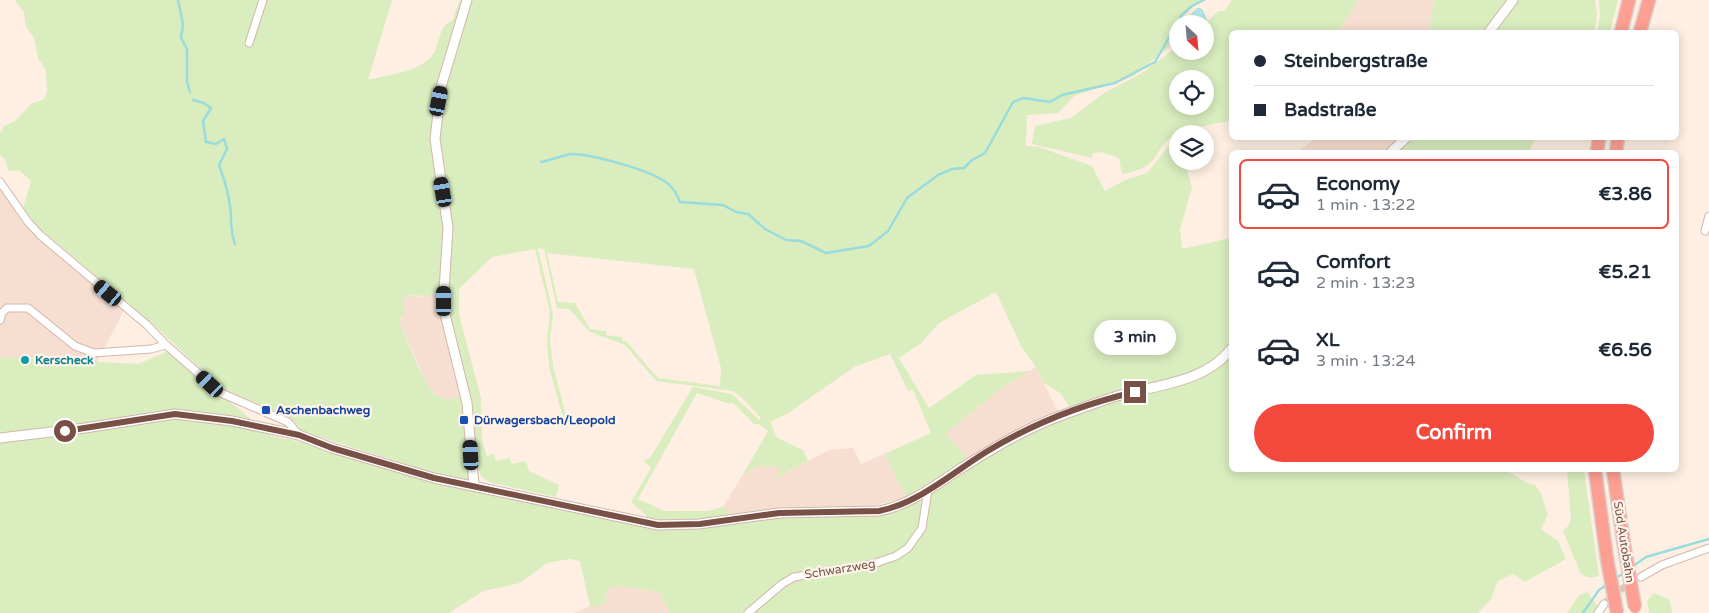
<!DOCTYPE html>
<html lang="en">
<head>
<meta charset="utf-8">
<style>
  body { margin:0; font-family:"Varela Round",sans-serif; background:#f2f2f3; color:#1f2937; height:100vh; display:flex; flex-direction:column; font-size:19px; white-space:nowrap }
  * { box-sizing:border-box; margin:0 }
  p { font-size:16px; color:#747a83 }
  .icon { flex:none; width:28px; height:28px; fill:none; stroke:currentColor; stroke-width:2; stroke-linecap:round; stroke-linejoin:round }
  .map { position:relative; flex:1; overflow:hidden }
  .drawer { position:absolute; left:1229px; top:150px; width:450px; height:322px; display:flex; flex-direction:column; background:#fff; border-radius:8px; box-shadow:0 2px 12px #0003 }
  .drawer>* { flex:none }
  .guide { position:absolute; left:1229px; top:30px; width:450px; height:110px; border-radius:8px; box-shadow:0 2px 12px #0003; display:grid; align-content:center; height:110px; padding:0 25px; background:#fff }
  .needle { width:32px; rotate:154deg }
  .fabs { position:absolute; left:1169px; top:15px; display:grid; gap:10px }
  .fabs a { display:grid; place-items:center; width:45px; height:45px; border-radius:50%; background:#fff; box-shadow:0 2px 12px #0003; font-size:25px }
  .end { position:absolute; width:22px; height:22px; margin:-11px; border:6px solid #785046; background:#fff; box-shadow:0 0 0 2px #fff }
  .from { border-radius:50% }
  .bubble { position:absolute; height:35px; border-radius:18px; background:#fff; box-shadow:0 2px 12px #0003; font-size:16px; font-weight:700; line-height:35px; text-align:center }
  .car { position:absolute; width:15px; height:30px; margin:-15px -8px; border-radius:6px; box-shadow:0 0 4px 1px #0007; background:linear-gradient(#222 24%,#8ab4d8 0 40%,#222 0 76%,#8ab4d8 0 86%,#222 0) }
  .guide b { display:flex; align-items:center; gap:18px; height:48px; font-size:19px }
  .guide b+b { border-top:1px solid #e0e1e3 }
  .guide i { width:12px; height:12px; background:#1f2937 }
  ul { padding:9px 0 0; list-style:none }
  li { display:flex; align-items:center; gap:15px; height:70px; margin:0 10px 8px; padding:0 15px; border:2px solid transparent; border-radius:8px }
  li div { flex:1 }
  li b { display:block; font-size:19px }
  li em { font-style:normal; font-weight:700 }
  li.on { border-color:#f3493c }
  li>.icon { width:45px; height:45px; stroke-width:1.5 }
  .primary-button { display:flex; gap:10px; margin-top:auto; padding:10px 25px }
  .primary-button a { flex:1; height:58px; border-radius:30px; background:#f3493c; color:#fff; font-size:20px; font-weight:700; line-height:58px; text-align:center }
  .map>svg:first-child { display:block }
  .residential { fill:#f6dfd0 }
  .green { fill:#d9edbf; fill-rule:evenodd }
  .water { fill:#b5e9e9; stroke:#9adcdc }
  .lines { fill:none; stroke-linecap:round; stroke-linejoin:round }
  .stream { stroke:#9adcdc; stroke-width:2.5 }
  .minor-tunnel { stroke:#dcc7bb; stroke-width:7; stroke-dasharray:7 3.5; stroke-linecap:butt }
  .minor-casing { stroke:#d2b7aa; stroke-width:9 }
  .tertiary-casing { stroke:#d2b7aa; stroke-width:11 }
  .motorway-casing { stroke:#d9cecb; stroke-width:15 }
  .minor { stroke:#fff; stroke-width:7 }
  .tertiary { stroke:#fff; stroke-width:9 }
  .motorway { stroke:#fe9f93; stroke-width:12 }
  .motorway-bridge-casing { stroke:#d9cecb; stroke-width:15; stroke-linecap:butt }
  .motorway-bridge { stroke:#fe9f93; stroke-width:12 }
  .route { stroke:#785046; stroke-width:6 }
  .culture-dot { fill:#0f9aa8; stroke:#fff4ea; stroke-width:2 }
  .transit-dot { fill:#1a4fb4; stroke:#fff4ea; stroke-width:2 }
  .labels { text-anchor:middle; stroke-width:4.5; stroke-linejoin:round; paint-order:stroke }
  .culture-label { font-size:12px; font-weight:bold; fill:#0d838f; stroke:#fff4ea; text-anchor:start }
  .transit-label { font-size:12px; font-weight:bold; fill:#164399; stroke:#fff4ea; text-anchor:start }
  .street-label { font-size:12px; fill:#785046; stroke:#fff4ea }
</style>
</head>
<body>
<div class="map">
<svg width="1709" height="613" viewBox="0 0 1709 613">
  <rect width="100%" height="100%" fill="#feefe2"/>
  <path class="residential" d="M 1358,0 L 1435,0 L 1431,14 L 1430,32 L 1338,32 Z
    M 1316,138 L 1413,138 L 1401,152 L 1297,152 Z
    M 0,188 L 37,237 L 124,310 L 97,362 L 0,357 Z
    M 441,290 L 462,397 L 452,400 L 438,397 L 428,386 L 399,322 L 403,317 L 402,300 L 409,295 L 419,297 Z
    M 1036,367 L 1058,412 L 968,460 L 946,433 L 1003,387 Z
    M 853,448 L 861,464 L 884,454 L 906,497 L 871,507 L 784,508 L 732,515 L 723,507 L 742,476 L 758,466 L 779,467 L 779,477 L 829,450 Z
    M 619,586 L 659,592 L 670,613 L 574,613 L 590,606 L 601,606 L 608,589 Z"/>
  <path class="green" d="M 15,0 L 392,0 L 368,80 C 389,74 422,72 434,53 C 440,43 439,24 452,21 L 460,0 L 463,0 L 444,60 L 432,119 L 432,150 L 445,229 L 441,290 L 426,296 L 408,295 L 402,300 L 405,311 L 399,322 C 406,337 426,392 439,397 C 447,400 454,399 462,397 L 474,485 L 303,432 L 291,418 L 223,389 L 149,321 L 37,226 L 23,208 L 31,181 L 20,171 L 9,171 L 4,158 L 0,155 L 0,133 L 4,126 L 15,121 L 31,104 L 44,99 L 47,92 L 46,70 L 38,58 L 34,38 L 26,27 L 24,12 Z
    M 470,0 L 1203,0 L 1183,14 L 1169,47 L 1132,77 L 1074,96 L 1058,113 L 1027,115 L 1026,146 L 1039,147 L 1092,166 L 1105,191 L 1125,180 L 1147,173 L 1172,142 L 1177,148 L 1178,161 L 1184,161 L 1192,187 L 1180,229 L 1182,249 L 1231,238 L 1231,470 L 1506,470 L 1527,483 L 1535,485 L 1540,492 L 1548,515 L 1541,529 L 1558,541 L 1566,559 L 1525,582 L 1513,574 L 1498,581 L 1491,599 L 1478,613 L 751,613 L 788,582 L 897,558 L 924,528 L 930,493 L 987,456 L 1070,408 L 1060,393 L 1044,383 L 1036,367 L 1021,346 L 996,292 L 939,323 L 921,343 L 899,358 L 929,408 L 976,375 L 1030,371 L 1003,387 L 946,433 L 968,460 L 906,497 L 884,454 L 931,433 L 913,390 L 908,391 L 890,354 L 854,367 L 787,414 L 770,422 L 777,438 L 803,450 L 808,461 L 778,477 L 779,467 L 758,466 L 742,476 L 768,431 L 759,424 L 754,424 L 732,402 L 730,404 L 697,393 L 638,499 L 665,511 L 707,511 L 723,507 L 732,515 L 677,522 L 647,519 L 647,516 L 631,502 L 651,468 L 643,460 L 650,458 L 693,387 L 732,394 L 759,420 L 761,418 L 742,398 L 733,391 L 656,381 L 625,345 L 590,332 L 569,309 L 557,308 L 544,249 L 538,248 L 553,313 L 550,340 L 553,366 L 569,427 L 566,428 L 549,367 L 547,340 L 550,312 L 535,249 L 492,257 L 459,289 L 459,315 L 481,398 L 482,441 L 487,456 L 494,454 L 496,461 L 510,458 L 512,464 L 526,461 L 529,471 L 559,485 L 556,497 L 489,482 L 481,476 L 476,462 L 448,313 L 447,290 L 452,228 L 438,139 L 444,88 ZM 547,253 L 694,269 L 721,368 L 720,386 L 658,378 L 626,341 L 622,341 L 622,337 L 606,335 L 606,331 L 590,329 L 575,303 L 558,302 Z
    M 1232,0 L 1358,0 L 1338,32 L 1231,32 L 1231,120 C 1217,124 1190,128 1177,134 C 1151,146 1165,168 1122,174 L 1119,158 L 1101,152 L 1093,153 L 1092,158 L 1032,144 L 1035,126 L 1071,118 L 1104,93 L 1142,73 L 1177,47 L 1178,51 L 1205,51 L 1205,24 L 1218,11 L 1224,11 ZM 1178,79 L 1205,79 L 1205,106 L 1178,106 Z
    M 1435,0 L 1595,0 L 1597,16 L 1594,32 L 1430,32 L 1431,14 Z
    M 1599,0 L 1618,0 L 1610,32 L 1597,32 L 1600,16 Z
    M 1413,138 L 1535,138 L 1529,152 L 1401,152 Z
    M 169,351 L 271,436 L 332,448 L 473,488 L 629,524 L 678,529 L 780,517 L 879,514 L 920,500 L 922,503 C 926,574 839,559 794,573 C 775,580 759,600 744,613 L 670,613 L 659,592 L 619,586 L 608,589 L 605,596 L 605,604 L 601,606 L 590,606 L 580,561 L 570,559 L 547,563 L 520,583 L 483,591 L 449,613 L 0,613 L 0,357 L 138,364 Z
    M 1567,470 L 1584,470 L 1599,576 C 1591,578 1586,579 1580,572 L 1563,531 L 1568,526 L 1571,519 Z
    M 1587,592 L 1598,606 L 1594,613 L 1567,613 L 1579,595 Z
    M 1654,593 L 1670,600 L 1672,613 L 1649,613 L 1647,601 Z"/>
  <path class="water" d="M 1198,8 L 1202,10 L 1207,22 L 1205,24 L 1182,24 Z"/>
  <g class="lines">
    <path class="stream" d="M 178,0 L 183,24 L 181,38 L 187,49 L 187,82 L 190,92
      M 193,100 L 204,103 L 211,108 L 203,121 L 206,142 L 216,144 L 224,139 L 227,149 L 219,165 C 225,181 231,202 231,220 C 232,230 231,234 235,244
      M 541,162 C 551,160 564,155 571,154 C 592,154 650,170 667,183 C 674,188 677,194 680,202 L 723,205 L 736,212 L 748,214 L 765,229 L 786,240 L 801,241 L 826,253 L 869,246 L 888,231 L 907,198 L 938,175 L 952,169 L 964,168 L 972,160 L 985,153 L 1013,102 L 1023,98 L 1050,102 L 1062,95 L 1115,83 L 1155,62 L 1182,15 L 1192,6 L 1204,0
      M 1633,566 L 1646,557 L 1709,539
      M 1614,579 L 1624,573
      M 1583,613 L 1599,590 L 1608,584"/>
    <path class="minor-tunnel" d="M 1604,604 L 1620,590 L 1641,577"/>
    <defs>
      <path id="minor" d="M 249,43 L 263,0
        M 0,182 L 28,222 L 40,235 L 147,325 L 166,345 L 221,393 L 288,422 L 299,435
        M 1705,231 L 1709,216
        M 0,320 L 2,313 L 7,308 L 28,308 L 75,346 L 94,353 L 151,349 L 166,345
        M 1641,577 L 1662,565 L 1709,548
        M 748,613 L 782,584 L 794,577 L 873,564 L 896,556 L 908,548 L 922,528 L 928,490
        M 1598,613 L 1604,604"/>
      <path id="tertiary" d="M 467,0 L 441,87 L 435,139 L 448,228 L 444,290 L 445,314 L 467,403 L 474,485
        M 1489,32 L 1513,0
        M 1391,152 L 1406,138
        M 0,438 L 85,428 L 175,414 L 232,421 L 299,435 L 332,448 L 434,478 L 658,525 L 699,524 L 779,513 L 879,511 C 910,505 934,486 960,469 C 992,449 1024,429 1060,416 C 1079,409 1098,402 1117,396 C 1155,385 1205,383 1231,349"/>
      <path id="motorway" d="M 1621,32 L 1629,0
        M 1640,32 L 1649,0
        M 1597,152 L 1599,138
        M 1616,152 L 1618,138
        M 1595,470 L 1607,559
        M 1613,470 L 1624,545"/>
    </defs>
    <use href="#minor" class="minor-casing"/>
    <use href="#tertiary" class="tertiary-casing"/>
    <use href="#motorway" class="motorway-casing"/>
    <use href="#minor" class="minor"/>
    <use href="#tertiary" class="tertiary"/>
    <use href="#motorway" class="motorway"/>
    <defs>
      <path id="motorway-bridge" d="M 1624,545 L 1635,607
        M 1607,559 L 1617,613"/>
    </defs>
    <use href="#motorway-bridge" class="motorway-bridge-casing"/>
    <use href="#motorway-bridge" class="motorway-bridge"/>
  </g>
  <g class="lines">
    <path class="route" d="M 65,431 L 175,414 L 232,421 L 299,435 L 332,448 L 434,478 L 658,525 L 700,524 L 779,513 L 879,511 C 919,503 952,473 986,452 C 1032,424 1083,404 1135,392"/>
  </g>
  <circle class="culture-dot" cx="25" cy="360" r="5"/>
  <g class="transit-dot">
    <rect x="261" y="405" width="10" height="10" rx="2.5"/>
    <rect x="459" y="415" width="10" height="10" rx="2.5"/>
  </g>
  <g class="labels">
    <g class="culture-label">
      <text x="35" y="364">Kerscheck</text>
    </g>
    <g class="transit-label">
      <text x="276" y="414">Aschenbachweg</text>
      <text x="474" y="424">Dürwagersbach/Leopold</text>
    </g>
    <g class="street-label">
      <text transform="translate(1624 542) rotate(81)" y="4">Süd Autobahn</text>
      <text transform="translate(840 569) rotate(-9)" y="4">Schwarzweg</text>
    </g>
  </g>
</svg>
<div class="fabs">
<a><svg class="needle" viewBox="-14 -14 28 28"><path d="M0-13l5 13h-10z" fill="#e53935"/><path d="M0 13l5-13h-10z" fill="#747a83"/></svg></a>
<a><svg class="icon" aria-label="locate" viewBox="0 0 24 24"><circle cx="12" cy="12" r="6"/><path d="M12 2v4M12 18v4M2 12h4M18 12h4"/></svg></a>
<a><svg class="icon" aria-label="layers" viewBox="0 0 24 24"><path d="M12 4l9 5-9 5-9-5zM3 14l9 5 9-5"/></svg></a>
</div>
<i class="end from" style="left:65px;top:431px"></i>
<i class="end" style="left:1135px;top:392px"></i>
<div class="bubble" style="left:1094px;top:320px;width:82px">3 min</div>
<i class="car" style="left:439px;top:101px;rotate:11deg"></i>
<i class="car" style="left:443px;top:192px;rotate:350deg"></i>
<i class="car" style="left:108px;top:293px;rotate:310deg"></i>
<i class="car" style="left:444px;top:301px;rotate:0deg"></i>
<i class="car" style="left:210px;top:384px;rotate:313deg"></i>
<i class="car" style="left:471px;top:455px;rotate:357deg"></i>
<div class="guide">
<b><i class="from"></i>Steinbergstraße</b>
<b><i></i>Badstraße</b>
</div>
<section class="drawer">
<ul>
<li class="on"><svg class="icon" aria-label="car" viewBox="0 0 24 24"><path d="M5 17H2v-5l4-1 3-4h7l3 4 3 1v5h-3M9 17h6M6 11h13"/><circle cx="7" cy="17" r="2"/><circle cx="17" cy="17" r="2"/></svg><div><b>Economy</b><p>1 min · 13:22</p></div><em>€3.86</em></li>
<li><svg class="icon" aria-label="car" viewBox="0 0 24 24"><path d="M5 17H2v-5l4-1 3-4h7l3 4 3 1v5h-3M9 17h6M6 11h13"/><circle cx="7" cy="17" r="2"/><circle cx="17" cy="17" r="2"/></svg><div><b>Comfort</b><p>2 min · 13:23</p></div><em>€5.21</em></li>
<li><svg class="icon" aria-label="car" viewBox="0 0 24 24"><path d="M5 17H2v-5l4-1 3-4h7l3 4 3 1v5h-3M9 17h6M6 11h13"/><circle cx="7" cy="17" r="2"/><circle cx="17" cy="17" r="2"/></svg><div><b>XL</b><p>3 min · 13:24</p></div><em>€6.56</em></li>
</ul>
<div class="primary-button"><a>Confirm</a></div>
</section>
</div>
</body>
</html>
